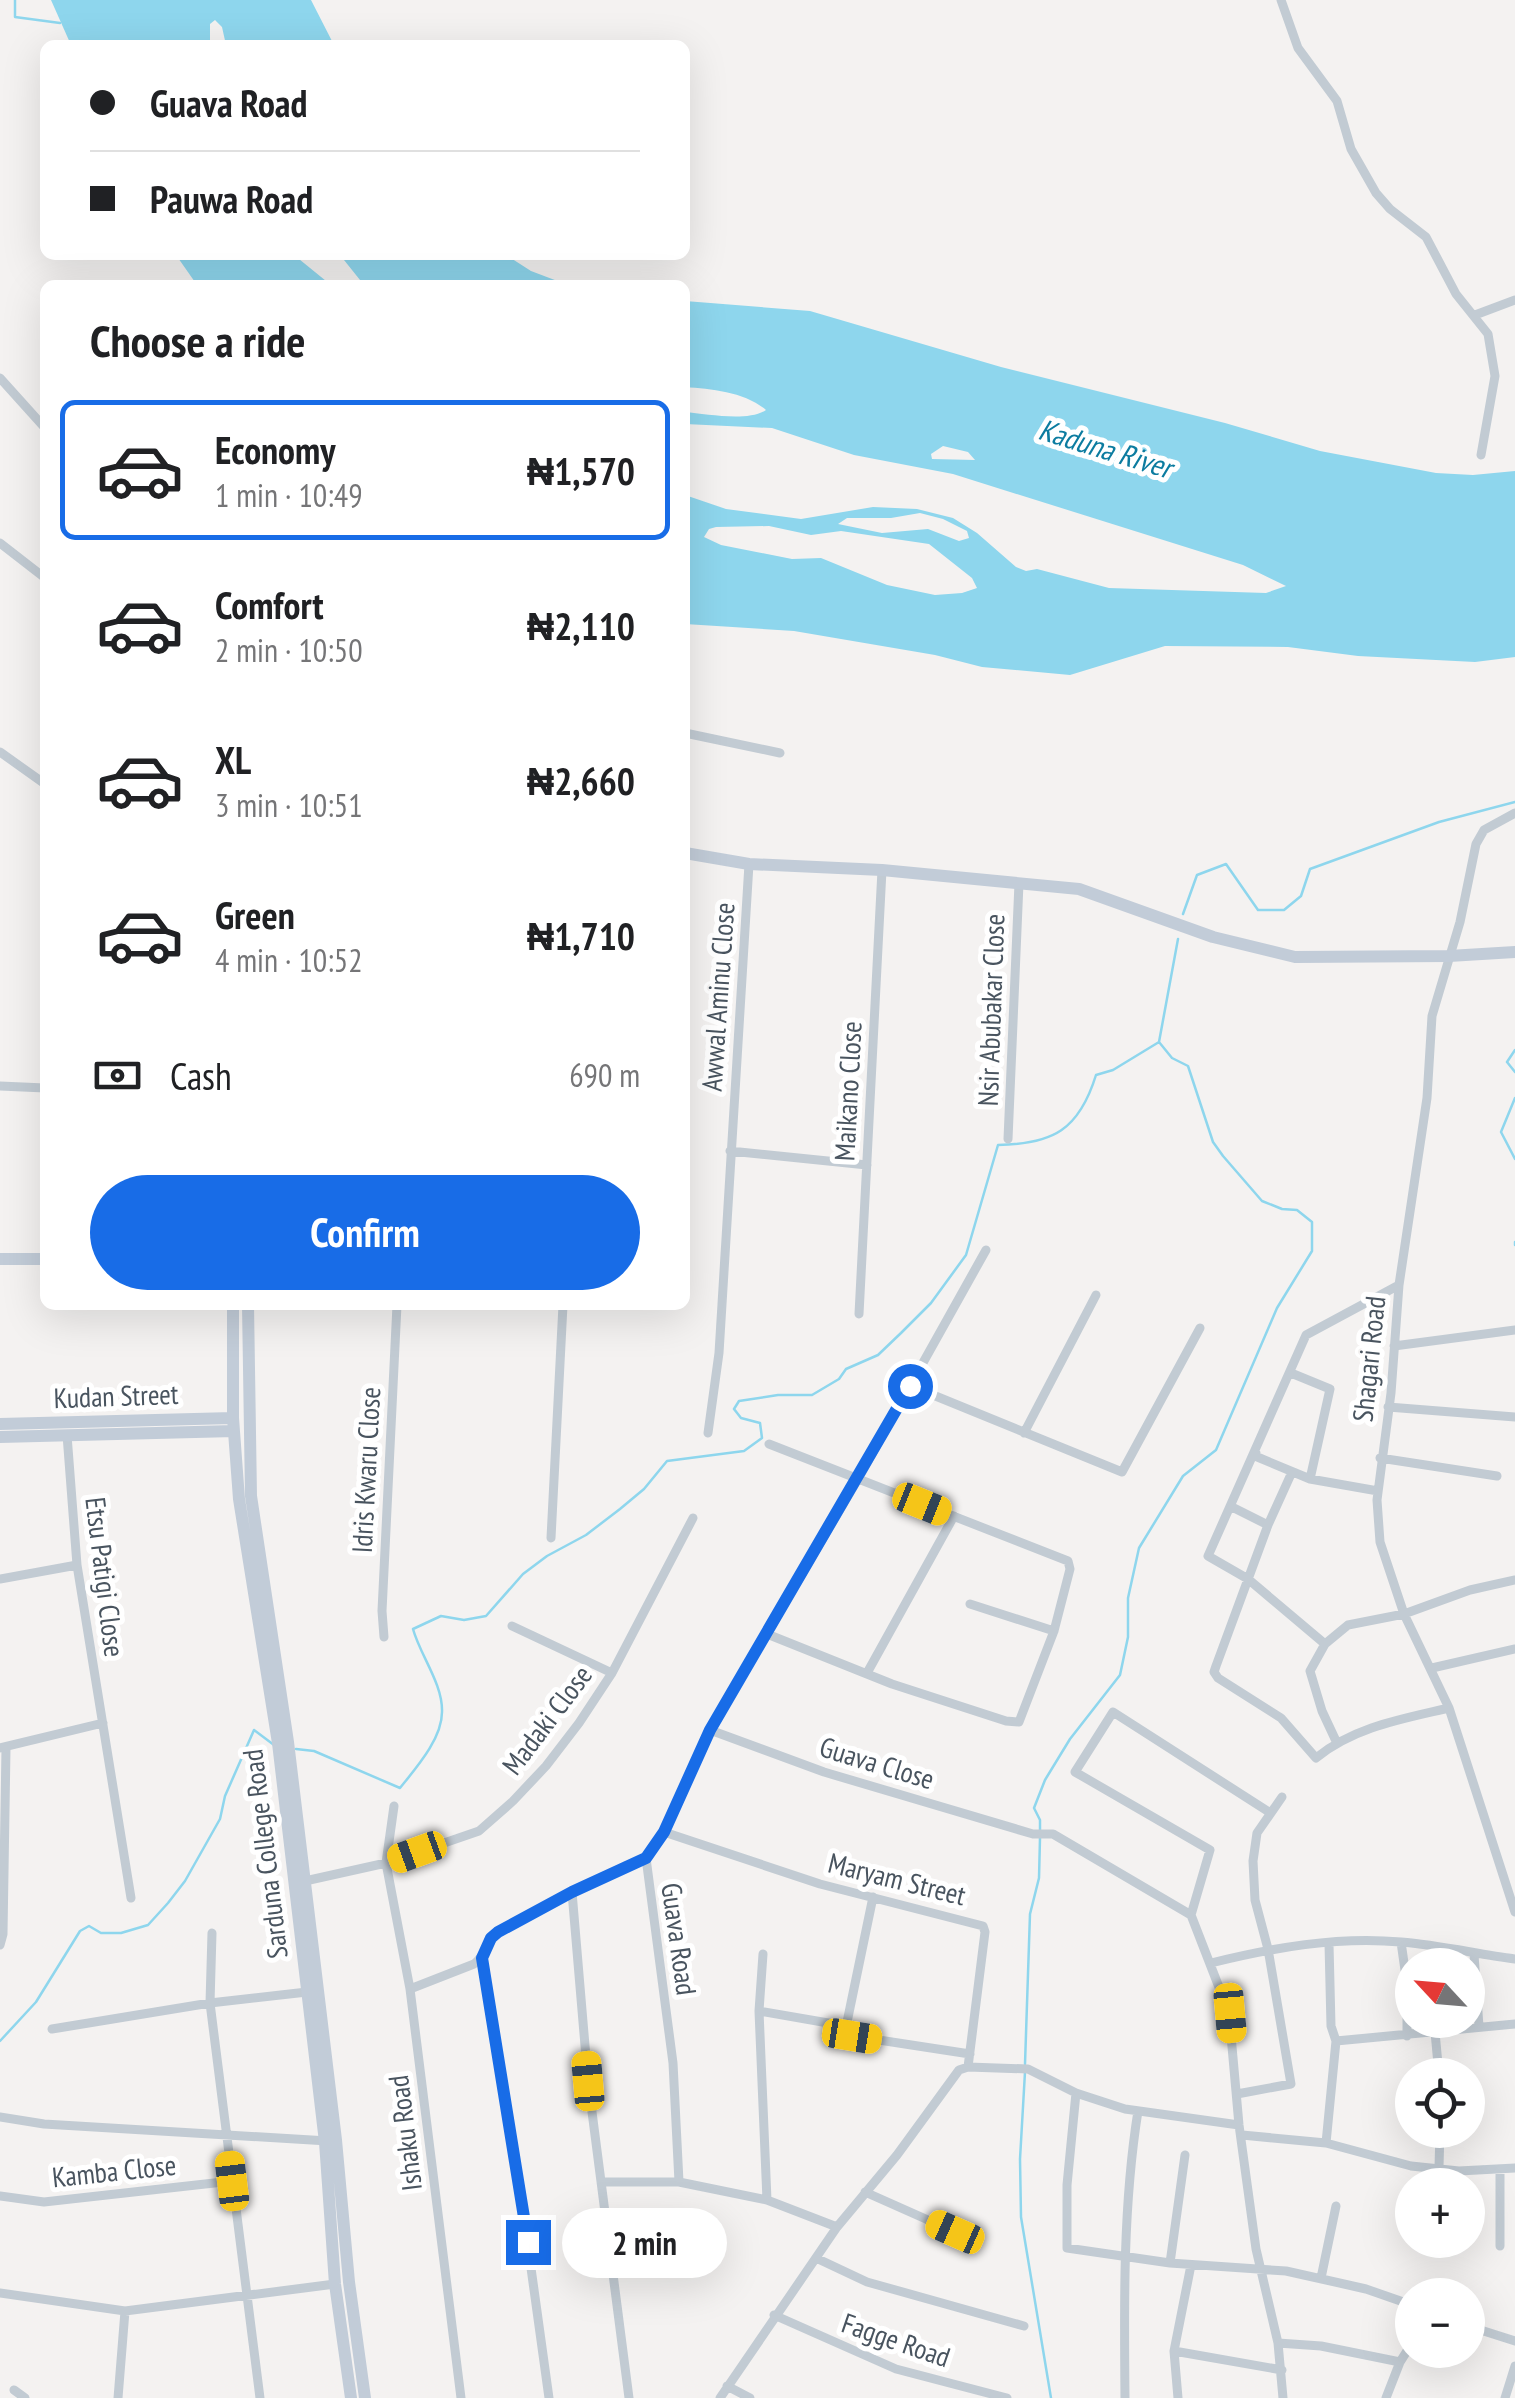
<!DOCTYPE html>
<html lang="en">
<head>
<meta charset="utf-8">
<style>
  body { margin:0; font-family:"PT Sans Narrow",sans-serif; background:#f6f6f6; color:#202124; height:100vh; display:flex; flex-direction:column; font-size:38px; white-space:nowrap }
  * { box-sizing:border-box; margin:0 }
  p { font-size:32px; color:#757577 }
  .icon { flex:none; width:55px; height:55px; fill:none; stroke:currentColor; stroke-width:2; stroke-linecap:round; stroke-linejoin:round }
  .map { position:relative; flex:1; overflow:hidden }
  .details { position:absolute; left:40px; top:280px; width:650px; height:1030px; display:flex; flex-direction:column; background:#fff; border-radius:15px; box-shadow:0 10px 40px #0002 }
  .details>* { flex:none }
  .guide { position:absolute; left:40px; top:40px; width:650px; height:220px; border-radius:15px; box-shadow:0 10px 40px #0002; display:grid; align-content:center; height:220px; padding:0 50px; background:#fff }
  .needle { width:65px; rotate:296deg }
  .tools { position:absolute; left:1395px; top:1948px; display:grid; gap:20px }
  .tools a { display:grid; place-items:center; width:90px; height:90px; border-radius:50%; background:#fff; box-shadow:0 10px 40px #0002; font-size:50px }
  .end { position:absolute; width:45px; height:45px; margin:-22px; border:12px solid #186ce7; background:#fff; box-shadow:0 0 0 5px #fff }
  .from { border-radius:50% }
  .bubble { position:absolute; height:70px; border-radius:35px; background:#fff; box-shadow:0 10px 40px #0002; font-size:32px; font-weight:600; line-height:70px; text-align:center }
  .car { position:absolute; width:30px; height:60px; margin:-30px -15px; border-radius:12px; box-shadow:0 0 8px 2px #0007; background:linear-gradient(#f5c518 24%,#345 0 40%,#f5c518 0 76%,#345 0 86%,#f5c518 0) }
  .guide b { display:flex; align-items:center; gap:35px; height:95px; font-size:38px }
  .guide b+b { border-top:2px solid #e0e0e0 }
  .guide i { width:25px; height:25px; background:#202124 }
  ul { padding:0; list-style:none }
  li { display:flex; align-items:center; gap:30px; height:140px; margin:0 20px 15px; padding:0 30px; border:5px solid transparent; border-radius:15px }
  li div { flex:1 }
  li b { display:block; font-size:38px }
  li em { font-style:normal; font-weight:600 }
  li.current { border-color:#186ce7 }
  li>.icon { width:90px; height:90px; stroke-width:1.5 }
  h2 { padding:0 50px; font-size:45px; line-height:120px }
  .pay { display:flex; align-items:center; gap:25px; height:110px; padding:0 50px; font-size:38px }
  .pay p { margin-inline-start:auto }
  .cta { display:flex; gap:20px; margin-top:auto; padding:20px 50px }
  .cta a { flex:1; height:115px; border-radius:60px; background:#186ce7; color:#fff; font-size:40px; font-weight:600; line-height:115px; text-align:center }
  .map>svg:first-child { display:block }
  .water { fill:#8ed6ed; fill-rule:evenodd }
  .lines { fill:none; stroke-linecap:round; stroke-linejoin:round }
  .stream { stroke:#8ed6ed; stroke-width:2.5 }
  .street { stroke:#c2cbd3; stroke-width:9 }
  .secondary { stroke:#c2ccd8; stroke-width:12 }
  .route { stroke:#186ce7; stroke-width:12 }
  .labels { text-anchor:middle; stroke-width:10; stroke-linejoin:round; paint-order:stroke }
  .street-label { font-size:28px; fill:#49545f; stroke:#fff }
  .water-label { font-size:30px; font-style:italic; fill:#0c7ca0; stroke:#fff }
</style>
</head>
<body>
<div class="map">
<svg width="1515" height="2398" viewBox="0 0 1515 2398">
  <rect width="100%" height="100%" fill="#f4f2f1"/>
  <path class="water" d="M 51,0 L 311,0 L 334,45 L 226,45 L 222,27 L 215,20 L 210,24 L 210,45 L 71,45 Z
    M 176,255 L 294,255 L 331,285 L 197,285 Z
    M 340,255 L 506,255 L 531,271 L 568,285 L 364,285 Z
    M 685,301 L 810,311 L 1001,367 L 1225,423 L 1320,451 L 1436,473 L 1473,475 L 1515,471 L 1515,657 L 1475,662 L 1358,656 L 1288,647 L 1165,646 L 1070,675 L 982,667 L 935,655 L 794,631 L 685,624 L 685,495 L 726,509 L 801,519 L 873,507 L 917,509 L 953,518 L 977,533 L 1016,567 L 1026,571 L 1037,569 L 1109,588 L 1266,593 L 1286,586 L 1243,565 L 953,474 L 854,455 L 772,428 L 685,424 L 685,412 C 707,414 748,422 766,410 C 745,392 712,389 685,387 ZM 943,446 L 968,452 L 975,460 L 932,459 L 931,454 ZM 920,513 L 943,519 L 967,531 L 969,538 L 959,541 L 928,529 L 882,533 L 838,524 L 847,518 L 891,518 ZM 769,526 L 811,535 L 841,531 L 929,544 L 972,578 L 977,588 L 962,593 L 935,595 L 887,585 L 821,558 L 792,559 L 721,545 L 704,537 L 709,529 L 716,527 Z"/>
  <g class="lines">
    <path class="stream" d="M 15,0 L 15,17 L 60,23
      M 1183,914 L 1197,875 L 1226,864 L 1258,910 L 1284,910 L 1301,896 L 1310,869 L 1439,822 L 1515,802
      M 1515,1050 L 1507,1062 L 1515,1072
      M 1515,1098 L 1501,1132 L 1515,1159
      M 1515,1242 L 1515,1245
      M 296,1749 L 314,1751 L 400,1788 C 416,1768 442,1739 442,1712 C 443,1684 420,1655 413,1629 L 441,1616 L 464,1620 L 486,1616 L 523,1574 L 547,1556 L 586,1535 L 620,1509 L 644,1489 L 667,1461 L 744,1451 L 762,1438 L 760,1423 L 741,1418 L 734,1409 L 739,1401 L 778,1395 L 812,1395 L 839,1379 L 846,1369 L 878,1355 L 901,1333 L 931,1303 L 966,1255 L 998,1145 C 1053,1144 1079,1130 1096,1075 L 1113,1070 L 1159,1042 L 1178,939
      M 1040,1830 L 1040,1820 L 1034,1808 L 1045,1780 L 1070,1739 L 1120,1675 L 1128,1637 L 1128,1598 L 1139,1548 L 1183,1476 L 1216,1450 L 1277,1308 L 1312,1251 L 1312,1222 L 1297,1210 L 1282,1209 L 1262,1201 L 1223,1156 L 1213,1142 L 1188,1066 L 1172,1058 L 1159,1042
      M 0,2041 L 36,2002 L 80,1931 L 89,1926 L 101,1933 L 121,1933 L 148,1925 L 168,1903 L 185,1881 L 220,1819 L 225,1796 L 254,1730 L 274,1745
      M 1025,2064 L 1030,1914 L 1039,1878 L 1040,1838
      M 1025,2072 L 1020,2159 L 1021,2217 L 1051,2398"/>
    <path class="street" d="M 1281,0 L 1298,48 L 1337,101 L 1351,149 L 1376,193 L 1390,209 L 1426,237 L 1456,294 L 1488,334 L 1495,376 L 1481,455
      M 1475,315 L 1515,300
      M 0,378 L 45,428
      M 0,543 L 45,578
      M 685,733 L 780,753
      M 0,752 L 45,784
      M 1515,813 L 1484,830 L 1476,844 L 1460,922 L 1432,1016 L 1427,1098 L 1399,1285 L 1391,1393 L 1377,1500 L 1380,1542 L 1404,1614 L 1449,1708 L 1515,1912
      M 0,1086 L 45,1088
      M 1008,1139 L 1019,883
      M 730,1151 L 867,1165
      M 859,1314 L 882,870
      M 1394,1346 L 1515,1330
      M 1291,1373 L 1330,1389 L 1310,1479
      M 911,1386 L 1122,1472 L 1200,1328
      M 1388,1407 L 1515,1417
      M 708,1433 L 719,1353 L 749,864
      M 1024,1433 L 1096,1295
      M 67,1435 L 77,1565 L 131,1898
      M 1256,1453 L 1255,1456 L 1310,1479 L 1378,1491
      M 1380,1458 L 1497,1476
      M 1292,1472 L 1268,1525 L 1216,1666 L 1214,1672 L 1218,1678 L 1281,1718 L 1316,1758 C 1354,1727 1402,1719 1449,1708
      M 1232,1507 L 1268,1525
      M 551,1538 L 563,1305
      M 0,1579 L 77,1565
      M 970,1604 L 1054,1631
      M 512,1626 L 612,1673
      M 767,1634 L 892,1684 L 1006,1721 L 1019,1722 L 1054,1631 L 1070,1569 L 1068,1561 L 769,1444
      M 384,1637 L 382,1611 L 397,1305
      M 1325,1644 L 1248,1579 L 1208,1556 L 1306,1335 L 1399,1285
      M 1432,1668 L 1515,1649
      M 867,1673 L 954,1516
      M 710,1730 L 824,1772 L 1033,1834 L 1053,1834 L 1191,1915 L 1229,2013 L 1239,2125 L 1256,2249 L 1278,2343 L 1283,2398
      M 1336,1741 L 1322,1711 L 1310,1671 L 1325,1644 L 1348,1625 L 1404,1614 L 1470,1590 L 1515,1580
      M 0,1748 L 103,1723
      M 394,1806 L 386,1863 L 410,1989 L 461,2398
      M 664,1832 L 820,1884 L 983,1926 L 985,1932 L 968,2067
      M 305,1881 L 386,1863 L 479,1831 L 513,1801 L 546,1766 L 579,1723 L 612,1673 L 693,1518
      M 572,1892 L 588,2081 L 629,2398
      M 1191,1915 L 1210,1850 L 1075,1772 L 1113,1712 L 1269,1812
      M 212,1933 L 210,2003 L 260,2398
      M 1401,1942 L 1407,1984 L 1407,2036
      M 0,1945 L 3,1934 L 6,1748
      M 763,1954 L 759,2011 L 767,2200
      M 1474,1954 L 1479,2027
      M 482,1958 L 522,2203 L 549,2398
      M 1211,1963 C 1272,1948 1337,1936 1401,1942 C 1439,1945 1477,1954 1515,1959
      M 410,1989 L 474,1964 C 486,1955 488,1941 499,1931 L 572,1892 L 646,1858
      M 759,2011 L 834,2024 L 846,2027 L 853,2036 L 970,2054
      M 846,2027 L 873,1897
      M 52,2029 L 210,2003 L 307,1992
      M 1435,2032 L 1439,2075
      M 1336,2041 L 1515,2024
      M 1076,2093 L 1067,2185 L 1067,2248 L 1170,2263 L 1286,2271 L 1366,2289 L 1412,2305
      M 1237,2094 L 1291,2084 L 1268,1949 L 1255,1900 L 1253,1861 L 1257,1833 L 1282,1797
      M 0,2117 L 44,2124 L 328,2141
      M 1242,2135 L 1326,2143 L 1411,2166 L 1459,2171 L 1515,2168
      M 1326,2143 L 1336,2041 L 1331,2026 L 1329,1944
      M 1439,2167 L 1440,2130
      M 1500,2170 L 1500,2246
      M 604,2182 L 679,2182 L 767,2200 L 837,2227
      M 679,2182 L 673,2063 L 646,1858 L 664,1832 L 710,1730 L 858,1479 L 986,1250
      M 865,2192 L 955,2232
      M 0,2196 L 44,2202 L 232,2181
      M 816,2258 L 867,2282 L 1024,2326
      M 1170,2263 L 1185,2155
      M 1321,2278 L 1336,2206
      M 0,2293 L 125,2311 L 335,2284
      M 774,2315 L 896,2369 L 1007,2398
      M 1468,2326 L 1515,2341
      M 1278,2343 L 1321,2346 L 1400,2362
      M 1174,2351 L 1282,2370
      M 727,2386 L 750,2398
      M 14,2390 L 25,2398
      M 118,2398 L 125,2311
      M 720,2398 L 837,2227 L 897,2155 L 959,2070 L 968,2067 L 1028,2069 L 1076,2093 L 1125,2109 L 1239,2125
      M 1125,2398 C 1124,2302 1123,2205 1138,2111
      M 1178,2398 L 1174,2351 L 1191,2265
      M 1386,2398 L 1400,2362 L 1412,2343
      M 1505,2398 L 1515,2366"/>
    <path class="secondary" d="M 685,853 L 749,864 L 882,870 L 1079,889 L 1213,937 L 1295,957 L 1449,956 L 1515,952
      M 0,1259 L 45,1259
      M 233,1305 L 233,1418 L 239,1499 L 278,1743 L 325,2142 L 335,2284 L 351,2398
      M 248,1305 L 251,1496 L 288,1742 L 336,2140 L 349,2282 L 365,2398
      M 0,1424 L 233,1418
      M 0,1437 L 234,1431"/>
  </g>
  <g class="lines">
    <path class="route" d="M 528,2242 L 482,1958 L 491,1938 L 498,1932 L 572,1892 L 646,1858 L 664,1832 L 710,1730 L 910,1386"/>
  </g>
  <g class="labels">
    <g class="street-label">
      <text transform="translate(718 997) rotate(-86)" y="10">Awwal Aminu Close</text>
      <text transform="translate(991 1010) rotate(-88)" y="10">Nsir Abubakar Close</text>
      <text transform="translate(848 1091) rotate(-87)" y="10">Maikano Close</text>
      <text transform="translate(1369 1359) rotate(-84)" y="10">Shagari Road</text>
      <text transform="translate(116 1396) rotate(-2)" y="10">Kudan Street</text>
      <text transform="translate(366 1470) rotate(-87)" y="10">Idris Kwaru Close</text>
      <text transform="translate(105 1577) rotate(83)" y="10">Etsu Patigi Close</text>
      <text transform="translate(547 1720) rotate(-53)" y="10">Madaki Close</text>
      <text transform="translate(877 1763) rotate(17)" y="10">Guava Close</text>
      <text transform="translate(265 1854) rotate(-97)" y="10">Sarduna College Road</text>
      <text transform="translate(897 1879) rotate(14)" y="10">Maryam Street</text>
      <text transform="translate(679 1939) rotate(82)" y="10">Guava Road</text>
      <text transform="translate(405 2133) rotate(-97)" y="10">Ishaku Road</text>
      <text transform="translate(114 2171) rotate(-6)" y="10">Kamba Close</text>
      <text transform="translate(896 2340) rotate(19)" y="10">Fagge Road</text>
    </g>
    <g class="water-label">
      <text transform="translate(1105 449) rotate(17)" y="10">Kaduna River</text>
    </g>
  </g>
</svg>
<div class="tools">
<a><svg class="needle" viewBox="-14 -14 28 28"><path d="M0-13l5 13h-10z" fill="#e53935"/><path d="M0 13l5-13h-10z" fill="#757577"/></svg></a>
<a><svg class="icon" aria-label="locate" viewBox="0 0 24 24"><circle cx="12" cy="12" r="6"/><path d="M12 2v4M12 18v4M2 12h4M18 12h4"/></svg></a>
<a>+</a>
<a>−</a>
</div>
<i class="end from" style="left:910px;top:1386px"></i>
<i class="end" style="left:528px;top:2242px"></i>
<div class="bubble" style="left:562px;top:2208px;width:165px">2 min</div>
<i class="car" style="left:922px;top:1504px;rotate:112deg"></i>
<i class="car" style="left:417px;top:1852px;rotate:250deg"></i>
<i class="car" style="left:1230px;top:2013px;rotate:175deg"></i>
<i class="car" style="left:852px;top:2036px;rotate:99deg"></i>
<i class="car" style="left:588px;top:2081px;rotate:355deg"></i>
<i class="car" style="left:232px;top:2181px;rotate:353deg"></i>
<i class="car" style="left:955px;top:2232px;rotate:294deg"></i>
<div class="guide">
<b><i class="from"></i>Guava Road</b>
<b><i></i>Pauwa Road</b>
</div>
<section class="details">
<h2>Choose a ride</h2>
<ul>
<li class="current"><svg class="icon" aria-label="car" viewBox="0 0 24 24"><path d="M5 17H2v-5l4-1 3-4h7l3 4 3 1v5h-3M9 17h6M6 11h13"/><circle cx="7" cy="17" r="2"/><circle cx="17" cy="17" r="2"/></svg><div><b>Economy</b><p>1 min · 10:49</p></div><em>₦1,570</em></li>
<li><svg class="icon" aria-label="car" viewBox="0 0 24 24"><path d="M5 17H2v-5l4-1 3-4h7l3 4 3 1v5h-3M9 17h6M6 11h13"/><circle cx="7" cy="17" r="2"/><circle cx="17" cy="17" r="2"/></svg><div><b>Comfort</b><p>2 min · 10:50</p></div><em>₦2,110</em></li>
<li><svg class="icon" aria-label="car" viewBox="0 0 24 24"><path d="M5 17H2v-5l4-1 3-4h7l3 4 3 1v5h-3M9 17h6M6 11h13"/><circle cx="7" cy="17" r="2"/><circle cx="17" cy="17" r="2"/></svg><div><b>XL</b><p>3 min · 10:51</p></div><em>₦2,660</em></li>
<li><svg class="icon" aria-label="car" viewBox="0 0 24 24"><path d="M5 17H2v-5l4-1 3-4h7l3 4 3 1v5h-3M9 17h6M6 11h13"/><circle cx="7" cy="17" r="2"/><circle cx="17" cy="17" r="2"/></svg><div><b>Green</b><p>4 min · 10:52</p></div><em>₦1,710</em></li>
</ul>
<div class="pay"><svg class="icon" aria-label="cash" viewBox="0 0 24 24"><path d="M3 7h18v10H3z"/><circle cx="12" cy="12" r="2"/></svg>Cash<p>690 m</p></div>
<div class="cta"><a>Confirm</a></div>
</section>
</div>
</body>
</html>
